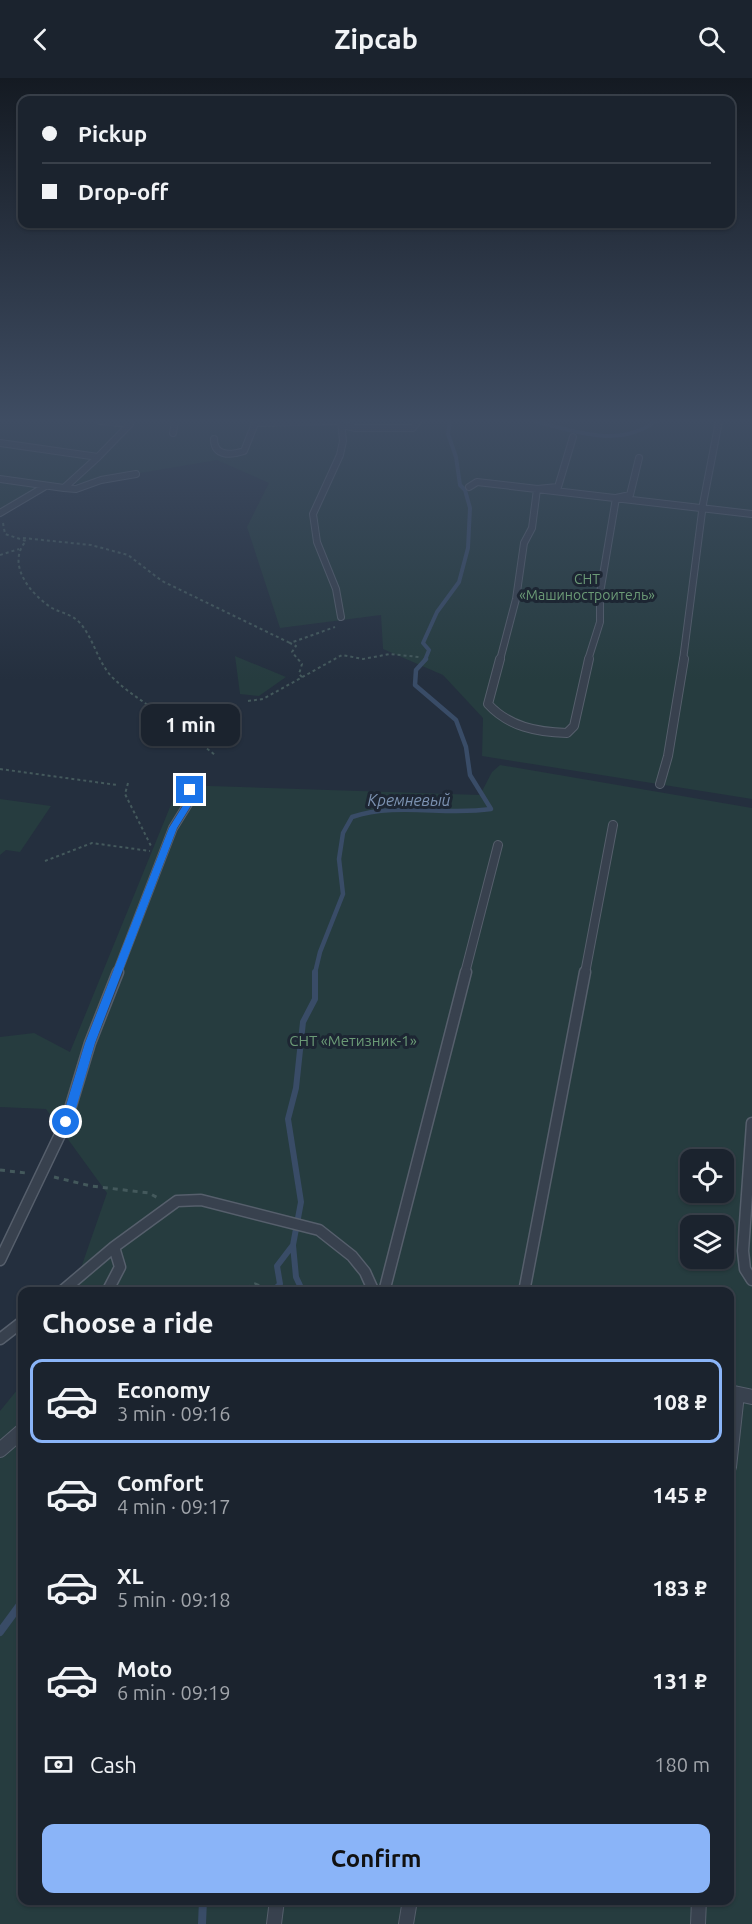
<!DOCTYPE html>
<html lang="en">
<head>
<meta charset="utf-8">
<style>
  body { margin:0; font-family:Ubuntu,sans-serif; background:#242b36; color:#f1f3f6; height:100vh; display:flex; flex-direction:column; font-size:22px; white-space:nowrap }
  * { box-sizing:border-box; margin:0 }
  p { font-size:20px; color:#a0a4aa }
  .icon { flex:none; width:33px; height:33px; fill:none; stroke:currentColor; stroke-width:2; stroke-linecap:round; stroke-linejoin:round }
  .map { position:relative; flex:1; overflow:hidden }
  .panel { position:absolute; left:18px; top:1209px; width:716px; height:618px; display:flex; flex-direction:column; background:#1b232e; border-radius:12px; box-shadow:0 2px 4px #0004,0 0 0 2px #39404a }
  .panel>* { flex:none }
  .hud { position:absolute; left:18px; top:18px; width:717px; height:132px; border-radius:12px; box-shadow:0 2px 4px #0004,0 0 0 2px #39404a; display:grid; align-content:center; height:132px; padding:0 24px; background:#1b232e }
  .buttons { position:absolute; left:680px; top:1071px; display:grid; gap:12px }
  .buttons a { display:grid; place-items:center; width:54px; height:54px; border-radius:12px; background:#1b232e; box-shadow:0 2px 4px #0004,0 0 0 2px #39404a; font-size:30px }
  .end { position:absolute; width:27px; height:27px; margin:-14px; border:8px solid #1a73e8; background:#fff; box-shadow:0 0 0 3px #fff }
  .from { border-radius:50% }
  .bubble { position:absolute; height:42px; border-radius:12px; background:#1b232e; box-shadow:0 2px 4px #0004,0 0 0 2px #39404a; font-size:20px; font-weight:600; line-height:42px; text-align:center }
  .hud b { display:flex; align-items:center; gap:21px; height:57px; font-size:22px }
  .hud b+b { border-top:2px solid #39404a }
  .hud i { width:15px; height:15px; background:#f1f3f6 }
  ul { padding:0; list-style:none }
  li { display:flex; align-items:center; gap:18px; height:84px; margin:0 12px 9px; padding:0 12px; border:3px solid transparent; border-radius:12px }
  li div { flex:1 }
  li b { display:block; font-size:22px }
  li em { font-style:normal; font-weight:600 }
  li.active { border-color:#8ab4f8 }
  li>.icon { width:54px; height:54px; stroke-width:1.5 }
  h2 { padding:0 24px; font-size:27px; line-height:72px }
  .pay { display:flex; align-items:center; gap:15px; height:66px; padding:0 24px; font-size:22px }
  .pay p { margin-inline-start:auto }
  .cta { display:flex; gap:12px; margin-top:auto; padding:12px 24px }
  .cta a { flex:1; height:69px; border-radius:12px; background:#8ab4f8; color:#111; font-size:24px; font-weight:600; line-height:69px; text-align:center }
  header { display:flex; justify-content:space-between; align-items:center; height:78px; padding:0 24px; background:#1b232e; font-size:27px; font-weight:600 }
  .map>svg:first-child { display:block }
  .green { fill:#263c3f; fill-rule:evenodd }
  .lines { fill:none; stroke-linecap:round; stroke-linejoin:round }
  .stream-far3 { stroke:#394c67; stroke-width:4 }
  .stream-far2 { stroke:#394c67; stroke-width:4.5 }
  .stream-far1 { stroke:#394c67; stroke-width:6 }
  .stream { stroke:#394c67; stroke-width:8 }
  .service-far3-casing { stroke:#565f6c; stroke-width:8 }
  .service-far2-casing { stroke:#565f6c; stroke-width:10 }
  .service-far1-casing { stroke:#565f6c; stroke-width:13 }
  .service-casing { stroke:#565f6c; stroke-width:16 }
  .path-far1 { stroke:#44595c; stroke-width:2; stroke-dasharray:3 3; stroke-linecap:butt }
  .path { stroke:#44595c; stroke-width:3; stroke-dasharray:5 5; stroke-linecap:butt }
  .service-far3 { stroke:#38414e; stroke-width:6 }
  .service-far2 { stroke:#38414e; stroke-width:8 }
  .service-far1 { stroke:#38414e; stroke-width:10 }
  .service { stroke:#38414e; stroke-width:14 }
  .route { fill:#1a73e8 }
  .labels { text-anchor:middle; stroke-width:6; stroke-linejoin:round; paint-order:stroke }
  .far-park-label { font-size:14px; fill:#6b9a76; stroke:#1d2633 }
  .park-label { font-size:15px; fill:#6b9a76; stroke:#1d2633 }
  .water-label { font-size:16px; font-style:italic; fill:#7c92b1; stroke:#1d2633 }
</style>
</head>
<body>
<header><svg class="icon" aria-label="back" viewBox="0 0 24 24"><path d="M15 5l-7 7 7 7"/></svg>Zipcab<svg class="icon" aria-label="search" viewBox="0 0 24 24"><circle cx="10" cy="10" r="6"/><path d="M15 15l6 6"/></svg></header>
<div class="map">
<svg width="752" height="1846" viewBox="0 0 752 1846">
  <rect width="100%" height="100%" fill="#242f3e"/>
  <path class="green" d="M 0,343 L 752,343 L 752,721 L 482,678 L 483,640 L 443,597 L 383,571 L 381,537 L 280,550 L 247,449 L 269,405 L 217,382 L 40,412 L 0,439 Z
    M 235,578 L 286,599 L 259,618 L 240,616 Z
    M 500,687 L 752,730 L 752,1846 L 0,1846 L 0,1333 L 22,1306 L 22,1822 L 729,1822 L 729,1214 L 73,1213 L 107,1115 L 46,1031 L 0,1029 L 0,959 L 34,955 L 70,974 L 179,707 L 480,717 L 492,694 ZM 690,1082 L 723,1082 L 723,1114 L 690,1114 ZM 690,1148 L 723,1148 L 723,1180 L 690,1180 Z
    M 0,721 L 51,728 L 20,774 L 6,772 L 0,777 Z"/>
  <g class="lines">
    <path class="stream-far3" d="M 534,343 C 575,353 618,371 656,343
      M 425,582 L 429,572 L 423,565 L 437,534 L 459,504 L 468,470 L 470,430 L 465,412 L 460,407 L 456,379 L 448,356 L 450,343"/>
    <path class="stream-far2" d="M 315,895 L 320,874 L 343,816 L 339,781 L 343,755 L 352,739 C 397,724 445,738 491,731 L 470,697 L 466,669 L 456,642 L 415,607 L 416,592 L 426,581"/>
    <path class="stream-far1" d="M 293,1167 L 296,1199 L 303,1214
      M 272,1214 L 280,1206 L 277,1188 L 293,1167 L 301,1124 L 288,1041 L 296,1010 L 303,944 L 315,921 L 315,894"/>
    <path class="stream" d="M 0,1554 L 22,1524
      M 202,1846 L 203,1822"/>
    <defs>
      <path id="service-far3" d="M 100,343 L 130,346
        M 341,343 L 343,363 L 340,377 L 313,436 L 317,464 L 336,511 L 341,539
        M 256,345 L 340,343
        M 343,347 L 355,350 L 413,350 L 418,343
        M 173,355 L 175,343
        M 214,361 C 214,379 231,377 244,373 L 256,343
        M 0,365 L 98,379 L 129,347
        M 0,401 L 64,410 L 98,379
        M 469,409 L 477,404 L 752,436
        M 64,410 L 76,411 L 101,402 L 136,396
        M 0,435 L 44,409
        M 500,582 L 516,521 L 524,465 L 532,450 L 537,411 L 558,409 L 573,359
        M 588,582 L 600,544 L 600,515 L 616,420 L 630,417 L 639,380
        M 683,582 L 703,426 L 719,343"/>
      <path id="service-far2" d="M 500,581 L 488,626 C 509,649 537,654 567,655 L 574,648 L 589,581
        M 660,706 L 668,678 L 684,581
        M 117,895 L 173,750 L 191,721 L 190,713
        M 465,895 L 498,767
        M 585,895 L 613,747"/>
      <path id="service-far1" d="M 752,1045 L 743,1173 L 745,1191 L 752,1202
        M 0,1182 L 66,1044 L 90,965 L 118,894
        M 61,1214 L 114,1169 L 177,1123 L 201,1122 L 319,1152 L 352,1178 L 365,1194 L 374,1214
        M 107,1214 L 120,1189 L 114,1169
        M 384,1214 L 466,894
        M 524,1214 L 585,894
        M 0,1261 L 22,1244"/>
      <path id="service" d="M 729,1314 L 752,1319
        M 0,1372 L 22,1353
        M 729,1389 L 737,1316
        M 274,1846 L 277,1822
        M 406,1846 L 410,1822
        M 698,1846 L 699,1822"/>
    </defs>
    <use href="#service-far3" class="service-far3-casing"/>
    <use href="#service-far2" class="service-far2-casing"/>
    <use href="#service-far1" class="service-far1-casing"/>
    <use href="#service" class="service-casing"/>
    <path class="path-far1" d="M 3,445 L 5,456 L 26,463 C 6,486 30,516 52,530 C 61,535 72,536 80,545 C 94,561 97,583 112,599 C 127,614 143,623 159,635 C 164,639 165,646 170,649 C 185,661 200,663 216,678
      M 23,460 L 91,467 L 128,477 L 162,503 L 290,565
      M 0,477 L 19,471
      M 302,599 L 299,596 L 302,586 L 292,574 L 296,568 L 290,565 L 335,549
      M 248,623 L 263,621 L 342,577 L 363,581 L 390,576 L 419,579
      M 0,691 L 117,707
      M 128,705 L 125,716 L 152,770
      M 45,783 L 92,765 L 150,773"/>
    <path class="path" d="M 0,1092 L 26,1095
      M 54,1099 L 91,1108 L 149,1115 L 158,1120
      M 236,1214 L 255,1206 L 275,1214"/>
    <use href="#service-far3" class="service-far3"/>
    <use href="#service-far2" class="service-far2"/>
    <use href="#service-far1" class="service-far1"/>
    <use href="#service" class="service"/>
  </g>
  <linearGradient id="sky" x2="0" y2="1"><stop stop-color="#141a22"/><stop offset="0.57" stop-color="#3f4d63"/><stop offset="1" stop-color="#3f4d63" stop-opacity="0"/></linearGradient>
  <rect width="752" height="602" fill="url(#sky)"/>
  <path class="route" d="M 187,711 L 193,711 L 195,721 L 177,750 L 95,965 L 72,1044 L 66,1048 L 63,1047 L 61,1044 L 85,965 L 169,750 L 187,721 Z"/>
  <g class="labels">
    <g class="far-park-label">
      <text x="587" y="506">СНТ<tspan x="587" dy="16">«Машиностроитель»</tspan></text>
    </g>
    <g class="park-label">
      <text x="353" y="968">СНТ «Метизник-1»</text>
    </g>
    <g class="water-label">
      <text x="409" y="728">Кремневый</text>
    </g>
  </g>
</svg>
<div class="buttons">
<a><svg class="icon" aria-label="locate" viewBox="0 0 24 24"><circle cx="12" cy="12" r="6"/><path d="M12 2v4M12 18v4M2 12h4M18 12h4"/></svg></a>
<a><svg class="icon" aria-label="layers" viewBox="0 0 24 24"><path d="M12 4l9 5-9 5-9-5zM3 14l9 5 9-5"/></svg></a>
</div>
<i class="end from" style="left:66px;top:1044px"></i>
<i class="end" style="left:190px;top:712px"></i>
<div class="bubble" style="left:141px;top:626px;width:99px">1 min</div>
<div class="hud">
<b><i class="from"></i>Pickup</b>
<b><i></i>Drop-off</b>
</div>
<section class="panel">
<h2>Choose a ride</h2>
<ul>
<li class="active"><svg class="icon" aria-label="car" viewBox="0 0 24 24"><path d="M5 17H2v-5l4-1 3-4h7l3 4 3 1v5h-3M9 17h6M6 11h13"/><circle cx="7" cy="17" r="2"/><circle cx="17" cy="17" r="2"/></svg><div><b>Economy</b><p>3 min · 09:16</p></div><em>108 ₽</em></li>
<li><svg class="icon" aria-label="car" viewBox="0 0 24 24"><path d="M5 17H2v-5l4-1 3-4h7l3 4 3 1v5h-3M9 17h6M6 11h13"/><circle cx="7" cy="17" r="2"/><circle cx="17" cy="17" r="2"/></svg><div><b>Comfort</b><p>4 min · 09:17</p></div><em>145 ₽</em></li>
<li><svg class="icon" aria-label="car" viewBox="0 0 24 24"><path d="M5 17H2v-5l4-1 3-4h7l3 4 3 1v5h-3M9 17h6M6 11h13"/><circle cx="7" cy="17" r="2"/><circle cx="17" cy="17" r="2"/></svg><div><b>XL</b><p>5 min · 09:18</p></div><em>183 ₽</em></li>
<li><svg class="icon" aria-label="car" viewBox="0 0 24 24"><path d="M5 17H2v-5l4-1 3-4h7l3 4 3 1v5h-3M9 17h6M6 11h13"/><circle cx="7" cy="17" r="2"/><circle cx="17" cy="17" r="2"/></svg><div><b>Moto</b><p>6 min · 09:19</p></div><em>131 ₽</em></li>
</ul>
<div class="pay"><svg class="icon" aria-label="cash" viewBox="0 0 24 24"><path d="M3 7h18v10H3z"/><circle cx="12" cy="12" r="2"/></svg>Cash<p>180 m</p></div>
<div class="cta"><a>Confirm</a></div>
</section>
</div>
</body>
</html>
